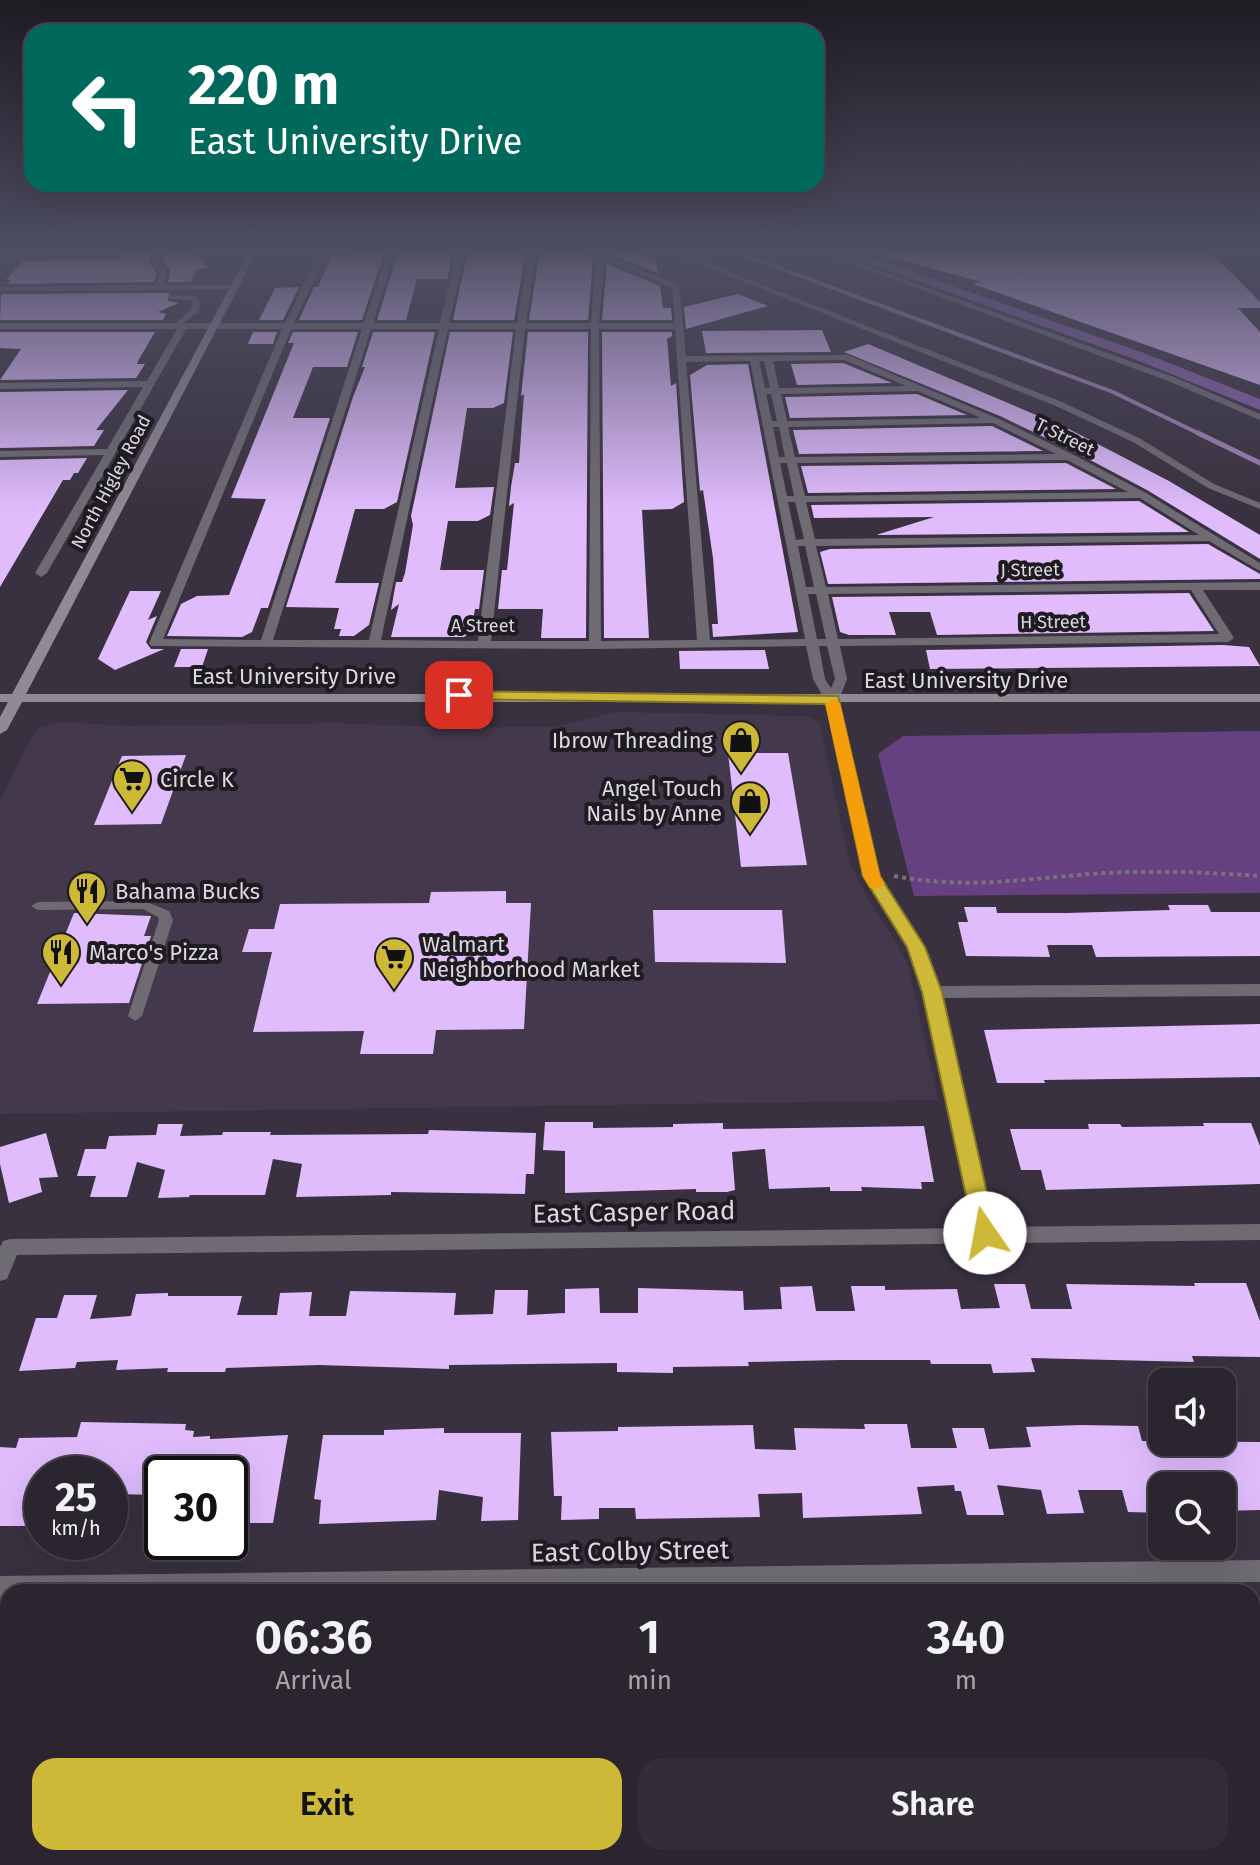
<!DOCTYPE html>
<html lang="en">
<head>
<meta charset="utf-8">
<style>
  body { margin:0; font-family:"Fira Sans",sans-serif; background:#332d37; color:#f1f3f6; height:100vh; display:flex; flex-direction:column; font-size:30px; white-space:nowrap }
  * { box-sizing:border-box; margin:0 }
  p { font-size:26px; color:#a6a5aa }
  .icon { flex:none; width:44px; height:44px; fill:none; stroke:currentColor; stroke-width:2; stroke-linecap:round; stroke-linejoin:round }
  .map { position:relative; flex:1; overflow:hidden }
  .side { position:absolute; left:0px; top:1584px; width:1260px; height:282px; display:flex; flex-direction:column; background:#2b252f; border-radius:24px 24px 0 0; box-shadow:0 8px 32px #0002,0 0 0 2px #47424b }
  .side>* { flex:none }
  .top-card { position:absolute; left:24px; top:24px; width:800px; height:168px; border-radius:24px; box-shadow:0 8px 32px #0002,0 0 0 2px #47424b; background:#00695c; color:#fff; overflow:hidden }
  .fabs { position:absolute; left:1148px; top:1368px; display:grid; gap:16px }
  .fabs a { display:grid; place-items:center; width:88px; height:88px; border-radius:16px; background:#2b252f; box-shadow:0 8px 32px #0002,0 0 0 2px #47424b; font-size:40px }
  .speed { position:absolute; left:24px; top:1456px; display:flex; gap:16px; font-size:40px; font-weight:700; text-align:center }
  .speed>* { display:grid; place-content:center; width:104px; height:104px; border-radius:50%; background:#2b252f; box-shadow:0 8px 32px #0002,0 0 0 2px #47424b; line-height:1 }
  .speed small { font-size:20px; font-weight:400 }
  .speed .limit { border:4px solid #111; border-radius:12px; background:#fff; color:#111 }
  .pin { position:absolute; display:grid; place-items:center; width:68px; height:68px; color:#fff; margin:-34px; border-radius:16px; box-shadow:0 4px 12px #0006 }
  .me { position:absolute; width:88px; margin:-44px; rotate:348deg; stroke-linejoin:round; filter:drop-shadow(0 0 6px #0008) }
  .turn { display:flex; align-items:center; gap:28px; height:168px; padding:0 32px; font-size:36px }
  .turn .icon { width:104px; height:104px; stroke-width:2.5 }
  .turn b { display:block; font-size:56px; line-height:68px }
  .eta { display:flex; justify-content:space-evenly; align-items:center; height:136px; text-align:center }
  .eta b { font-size:48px; font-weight:600; line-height:56px }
  .button { display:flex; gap:16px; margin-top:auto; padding:16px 32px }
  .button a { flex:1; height:92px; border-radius:24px; background:#ceb838; color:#111; font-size:32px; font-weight:600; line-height:92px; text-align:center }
  .button a+a { background:#332d37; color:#f1f3f6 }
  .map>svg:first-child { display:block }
  .built { fill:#44384c }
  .green { fill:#664181 }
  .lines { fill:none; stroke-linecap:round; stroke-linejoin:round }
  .stream-far1 { stroke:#a182b9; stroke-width:4 }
  .stream { stroke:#a182b9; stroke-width:5 }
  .canal { fill:#885ea8; fill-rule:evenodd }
  .building { fill:#e0bcfd }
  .path { stroke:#78727e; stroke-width:4; stroke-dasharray:4 4; stroke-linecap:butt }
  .lane { fill:#6f6b73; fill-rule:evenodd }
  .street { fill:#6f6b73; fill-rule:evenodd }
  .secondary { fill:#908a95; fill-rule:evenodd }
  .route { fill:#ceb838; stroke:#867824; stroke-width:2 }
  .slow { fill:#f59e0b }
  .labels { text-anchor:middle; stroke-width:8; stroke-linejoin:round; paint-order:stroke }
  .far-street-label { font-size:18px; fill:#dcd7e1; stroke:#1e1b21 }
  .street-label { font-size:22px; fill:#dcd7e1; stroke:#1e1b21 }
  .poi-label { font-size:22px; fill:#dcd7e1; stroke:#1e1b21; text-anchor:start }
  .near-street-label { font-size:26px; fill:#dcd7e1; stroke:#1e1b21 }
</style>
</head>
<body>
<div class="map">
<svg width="1260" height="1865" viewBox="0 0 1260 1865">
  <rect width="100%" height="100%" fill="#39313f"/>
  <path class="built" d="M616 712 806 716 819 722 850 863 868 899 894 939 908 965 938 1100 0 1114V801L29 741 41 727 64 722 125 726 337 723 460 728 558 726Z"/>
  <path class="green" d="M1260 731V893L914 896 878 754 903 736Z
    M646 1858H796L803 1865H639Z"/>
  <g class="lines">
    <path class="stream-far1" d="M731 250 1113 392 1202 435"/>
    <path class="stream" d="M1198 433 1260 463"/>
    <path class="canal" d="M832 250H850L1144 353 1260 399V410L1134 359Z"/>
  </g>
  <path class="building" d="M124 250H154L148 261 157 273 153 282 7 284 10 280H6L23 261 117 260Z
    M167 250H201L197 256 208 268 197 269 191 282H168L170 271 162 261Z
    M359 250H385L362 320H299L314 287H318L331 256 358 254Z
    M399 250H454L447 279H417L406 320H377Z
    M468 250H526L514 320H453Z
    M540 250H578L593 259 588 320H529Z
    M600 250H628L656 260 658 273Z
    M887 250H1150L1155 254 1212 253 1260 302V308H1238L1260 332V385L973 284 981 282 887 256Z
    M607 264 660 286 663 308H671L672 320H602Z
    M299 287 283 320H259L275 288Z
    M169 293 168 301 179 303 158 312 166 314 163 320H0L1 294Z
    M738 294 768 306 686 329 684 307Z
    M822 330 831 352 706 353 702 331Z
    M0 332H155L138 361 137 364H145L136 378 0 380 21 349 0 348Z
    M253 332H277L273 344H248Z
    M293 332H358L347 367H313L293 418H330L268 608H261L252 632 242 637 167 636 181 604 197 596 229 595 266 499 231 498 294 343H288Z
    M373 332H435L397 502 384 509H355L335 583H379L369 625 354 636H339L341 629H334L339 608 286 607 353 397 365 367H362Z
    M450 332H513L504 403 493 408H467L455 488 494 487 490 515 478 521H448L440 570H484L479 609H475L471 632 464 637H391L399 604 391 610 396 582H402L405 573 413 525 411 516Z
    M528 332H588L586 638H541L543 609H498L502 570H507L514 503 509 506 511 487 515 463H519L524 394 521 396Z
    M602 332H672V336L667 339 671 386 676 383 684 502 672 509 642 510 649 638H604Z
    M868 344 1067 428 1169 481 1260 535V559L1147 490 1075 452 1000 416 844 352Z
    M843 363 892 383 797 385 791 364Z
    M748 364 798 632 713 637 712 624H718L713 558 703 490 700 491 690 375 707 365Z
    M128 390 96 430H104L94 446 0 448V392Z
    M917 394 967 415 790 418 785 397Z
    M992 426 1043 451 799 454 793 430Z
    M87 458 78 473H74L70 480H63L0 587V460Z
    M1066 463 1116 489 808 493 801 466Z
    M1139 501 1189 532 876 535 934 517 814 518 811 505Z
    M1208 544 1260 574V579L828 584 820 552 830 549Z
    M130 591H161L148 620 157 616 146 642 151 649H164L115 670 98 659Z
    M1189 593 1214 631 937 635 930 612H889L896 635H849L840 632 832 597Z
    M1223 645 1249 647 1260 666 930 669 926 650Z
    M181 649H208L202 667H174Z
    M765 650 769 669H680L679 651Z
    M728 753H788L807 865 741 867Z
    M186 755 161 824 94 825 122 756Z
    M506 891V903H531L524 1029 436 1030 433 1054H360L364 1031 253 1032 272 952H242L249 929H274L280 904 429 903 431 892Z
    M1168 905H1208L1211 912H1260V956L1096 957 1092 945H1047L1050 957 966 956 958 922H968L964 907H996L997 913H1067L1170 910Z
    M653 910H782L786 963 655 962Z
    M74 913 151 916 144 936H151L129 1003 37 1004Z
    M1260 1024V1077L1044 1080 1045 1083H997L984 1030Z
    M545 1122H593V1128L673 1127V1124L723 1123V1129L924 1126 934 1182H921L922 1189 861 1187 862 1191H830V1187L769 1189 765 1149 732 1152 735 1190 727 1192H696V1189L565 1193V1151L543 1150Z
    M1203 1123H1251L1260 1146V1184L1046 1190 1041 1170H1021L1010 1129H1089L1088 1124H1120L1122 1127 1204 1126Z
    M158 1124H183L180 1136 222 1135 223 1132H271L270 1135 428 1134 429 1130 536 1133 534 1174H526L525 1194 391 1192V1195L296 1197 302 1164 273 1159 265 1195H190L189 1197 158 1198 165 1170 137 1162 127 1197H90L96 1176H77L85 1149H106L109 1136 156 1135Z
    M46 1133 58 1177 39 1178 42 1192 9 1203 0 1164V1147Z
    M1194 1283H1246L1260 1321V1357L1192 1356 1194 1362 1031 1358 1035 1372 993 1373 991 1364H931L930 1360H841L748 1362 749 1366 673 1367V1373L617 1372V1363L449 1365V1369L319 1365 226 1368 225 1372H167L168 1368 116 1370 118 1360 77 1362 75 1368 19 1371 36 1318H57L64 1295H97L90 1319 131 1316 136 1294 168 1293V1296H242L237 1315H277L280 1293 312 1292 309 1316H346L350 1291 456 1293 454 1315 493 1314 495 1290H528L527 1315 565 1313V1289L599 1288 600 1313H638V1288L743 1291 744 1310 782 1309 780 1287 812 1286 816 1311H855L851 1286H885V1290L957 1289 961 1309 1000 1308 994 1284H1025L1031 1309H1072L1066 1284 1195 1286Z
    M81 1422 186 1424 185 1430 194 1431 193 1437 210 1436V1439L288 1435 273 1523H236L240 1501 230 1499V1474H162V1495L110 1494V1474H42L29 1526H0V1447L16 1448 19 1438 77 1437Z
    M864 1424H907L911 1448H957L952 1428H984L989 1449 1031 1447 1026 1427 1081 1425 1138 1426 1142 1441 1260 1442V1510L1222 1511V1486H1162V1513L1128 1512 1122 1490H1078L1084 1513 1047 1514 1041 1490 997 1485 1004 1515H967L961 1491H955L954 1485 917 1487 922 1514 803 1518 802 1493 758 1494 760 1517 636 1519 635 1508H599V1519L561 1520 562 1496H554L551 1432 618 1431V1427L753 1425 755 1449 796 1450 794 1428 865 1429Z
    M444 1428V1433H521L518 1520 481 1521 483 1497 439 1490 436 1520 319 1524 321 1500 314 1499 323 1435H384V1430Z"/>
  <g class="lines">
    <path class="path" d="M894 876C966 889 1017 880 1089 874 1146 870 1203 872 1260 876"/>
    <path class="lane" d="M63 250H96L93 252 0 258V254Z
      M158 250H164L158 261 168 273 163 285H233L237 287 233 289 0 291V287L155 285 160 273 151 261Z
      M664 250H673L1062 402 1139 438 1214 484 1260 503V509L1208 488 1133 442 1056 406Z
      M814 250H823L1174 377 1260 414V420L1168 381Z
      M170 295 196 296 201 301 198 312 177 328 173 326 191 309 193 301 173 299H170Z
      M145 901 169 911 173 920 142 1016 135 1021 128 1016 159 920 158 917 143 909 38 910 31 906 38 902Z"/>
    <path class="street" d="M320 250H328L294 323H364L388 250H396L373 323H440L457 250H465L449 323H517L529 250H537L526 323H591L596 257 581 250H592L679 285 686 356 848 355 999 419 1074 455 1146 493 1260 563V571L1209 541 816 546 826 587 1260 582V590H1203L1234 638 1228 642 840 646 847 679 839 700 880 876 924 947 938 986 1260 984V996L942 998 994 1227 1260 1224V1240L17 1255 7 1279 0 1281V1247L3 1241 10 1239 974 1228 924 992 908 947 864 876 825 700 813 679 806 646 595 649 151 646 149 643 282 329H186L47 573 41 577 35 573 104 455 0 457V451L107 449 143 387 0 389V383L147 381 177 329H0V323H285ZM604 260 672 288 675 323H599ZM291 329H362L261 640 163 639ZM371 329H439L369 640H273ZM448 329H516L478 641 381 640ZM525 329H591L589 641H491ZM599 329H675L697 640 601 641ZM844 360 906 386 779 388 773 361ZM750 361 805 639 710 640 686 362ZM759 361H764L770 388H765ZM918 391 981 418 787 421 781 394ZM766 394H771L777 421H772ZM993 423 1056 454 795 457 788 427ZM773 427H779L785 457H779ZM1067 460 1128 492 805 496 797 463ZM780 463H787L794 496H787ZM1140 498 1199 535 815 539 806 502ZM788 502H795L804 539 796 540ZM798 546H805L814 587H806ZM1191 590 1219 634 838 639 828 594ZM808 594H816L826 639H817ZM819 646H827L835 679 831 688 825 679Z
      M1260 1560V1582L501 1592H8V1598H0V1576Z"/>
    <path class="secondary" d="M250 250H258L26 694H1260V702H22L7 730 0 734V717L8 702H0V694H12Z"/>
  </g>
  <linearGradient id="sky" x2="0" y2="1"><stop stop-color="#1f1b23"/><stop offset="0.49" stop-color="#4e4e63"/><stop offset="1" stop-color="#4e4e63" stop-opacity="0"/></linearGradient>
  <rect width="1260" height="511" fill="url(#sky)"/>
  <path class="route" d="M459 691 838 696 880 876 925 947 942 992 996 1233 993 1239 985 1242 977 1239 974 1233 922 992 907 947 863 876 826 704 453 699V692Z"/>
  <path class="slow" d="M833 699 840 703 880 876 885 884 876 889 870 888 863 876 825 703Z"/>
  <defs>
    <symbol id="shop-pin" viewBox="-11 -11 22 30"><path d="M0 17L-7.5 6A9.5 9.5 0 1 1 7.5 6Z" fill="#ceb838" stroke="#1e1b21"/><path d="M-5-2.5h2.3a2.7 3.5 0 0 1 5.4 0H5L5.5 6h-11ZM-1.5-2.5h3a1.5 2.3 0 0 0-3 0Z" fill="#111"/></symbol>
    <symbol id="supermarket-pin" viewBox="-11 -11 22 30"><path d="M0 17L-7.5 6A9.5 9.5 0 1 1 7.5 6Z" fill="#ceb838" stroke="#1e1b21"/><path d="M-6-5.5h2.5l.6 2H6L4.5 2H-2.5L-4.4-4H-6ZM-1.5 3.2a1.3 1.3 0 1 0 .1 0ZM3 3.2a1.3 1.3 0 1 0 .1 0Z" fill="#111"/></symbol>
    <symbol id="restaurant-pin" viewBox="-11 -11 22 30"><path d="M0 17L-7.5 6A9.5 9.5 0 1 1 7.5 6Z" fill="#ceb838" stroke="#1e1b21"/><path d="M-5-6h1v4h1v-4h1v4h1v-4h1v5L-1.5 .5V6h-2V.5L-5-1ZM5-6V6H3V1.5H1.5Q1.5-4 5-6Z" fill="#111"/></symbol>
  </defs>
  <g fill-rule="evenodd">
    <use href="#shop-pin" x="719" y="718" width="44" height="60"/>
    <use href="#supermarket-pin" x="110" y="757" width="44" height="60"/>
    <use href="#shop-pin" x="728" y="779" width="44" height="60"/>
    <use href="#restaurant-pin" x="65" y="869" width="44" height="60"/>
    <use href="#restaurant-pin" x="39" y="930" width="44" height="60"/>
    <use href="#supermarket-pin" x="372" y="935" width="44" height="60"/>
  </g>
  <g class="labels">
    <g class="far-street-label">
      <text transform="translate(1065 437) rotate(26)" y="6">T Street</text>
      <text transform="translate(111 482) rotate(-62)" y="6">North Higley Road</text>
      <text transform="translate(1030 570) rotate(-1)" y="6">J Street</text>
      <text transform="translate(1053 622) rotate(-1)" y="6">H Street</text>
      <text x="483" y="632">A Street</text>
    </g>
    <g class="street-label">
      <text x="294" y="684">East University Drive</text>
      <text x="966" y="688">East University Drive</text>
    </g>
    <g class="poi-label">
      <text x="713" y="748" text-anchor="end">Ibrow Threading</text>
      <text x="160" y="787">Circle K</text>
      <text x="722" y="796" text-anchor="end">Angel Touch<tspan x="722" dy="25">Nails by Anne</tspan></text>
      <text x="115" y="899">Bahama Bucks</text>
      <text x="422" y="952">Walmart<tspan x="422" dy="25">Neighborhood Market</tspan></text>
      <text x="89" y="960">Marco's Pizza</text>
    </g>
    <g class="near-street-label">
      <text transform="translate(634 1212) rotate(-1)" y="9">East Casper Road</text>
      <text transform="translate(630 1551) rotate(-1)" y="9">East Colby Street</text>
    </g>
  </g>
</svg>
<div class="fabs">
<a><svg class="icon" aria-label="sound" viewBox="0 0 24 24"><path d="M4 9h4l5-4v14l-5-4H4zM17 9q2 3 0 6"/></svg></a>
<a><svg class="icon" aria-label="search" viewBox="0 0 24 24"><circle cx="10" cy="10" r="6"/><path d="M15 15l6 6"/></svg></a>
</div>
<div class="speed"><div>25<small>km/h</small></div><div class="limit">30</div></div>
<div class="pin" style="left:459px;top:695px;background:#d93025"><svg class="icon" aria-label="arrive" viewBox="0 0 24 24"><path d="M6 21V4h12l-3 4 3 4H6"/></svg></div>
<svg class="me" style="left:985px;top:1233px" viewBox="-20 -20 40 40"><circle r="19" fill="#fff"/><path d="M0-13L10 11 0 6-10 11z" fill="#ceb838"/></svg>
<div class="top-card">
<div class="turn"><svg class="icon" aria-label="left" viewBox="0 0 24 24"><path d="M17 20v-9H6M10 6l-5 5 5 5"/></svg><div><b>220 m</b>East University Drive</div></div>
</div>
<section class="side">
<div class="eta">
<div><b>06:36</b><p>Arrival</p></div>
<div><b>1</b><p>min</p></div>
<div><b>340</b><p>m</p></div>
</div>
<div class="button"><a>Exit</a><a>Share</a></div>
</section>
</div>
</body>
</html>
